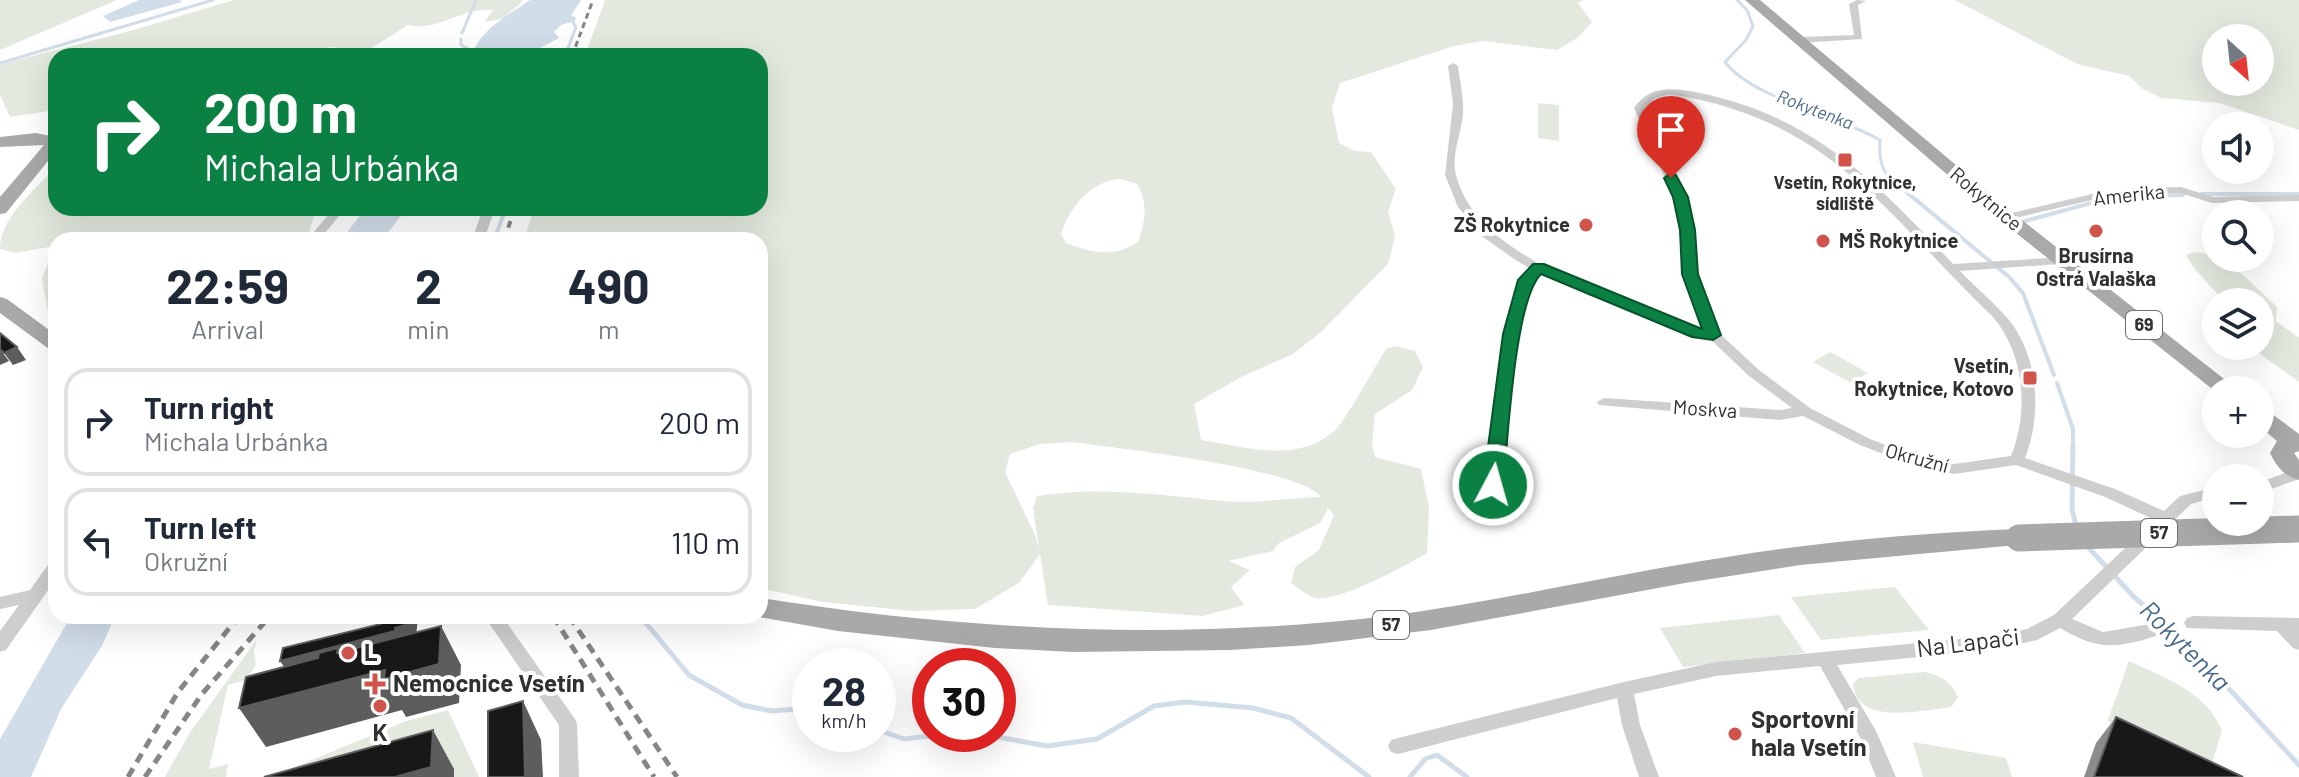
<!DOCTYPE html>
<html lang="en">
<head>
<meta charset="utf-8">
<style>
  body { margin:0; font-family:Barlow,sans-serif; background:#f2f2f3; color:#1f2937; height:100vh; display:flex; flex-direction:column; font-size:30px; white-space:nowrap }
  * { box-sizing:border-box; margin:0 }
  p { font-size:26px; color:#747a83 }
  .icon { flex:none; width:44px; height:44px; fill:none; stroke:currentColor; stroke-width:2; stroke-linecap:round; stroke-linejoin:round }
  .map { position:relative; flex:1; overflow:hidden }
  .sheet { position:absolute; left:48px; top:232px; width:720px; height:392px; display:flex; flex-direction:column; background:#fff; border-radius:24px; box-shadow:0 8px 32px #0002 }
  .sheet>* { flex:none }
  .banner { position:absolute; left:48px; top:48px; width:720px; height:168px; border-radius:24px; box-shadow:0 8px 32px #0002; background:#0b8043; color:#fff; overflow:hidden }
  .needle { width:52px; rotate:153deg }
  .buttons { position:absolute; left:2202px; top:24px; display:grid; gap:16px }
  .buttons a { display:grid; place-items:center; width:72px; height:72px; border-radius:50%; background:#fff; box-shadow:0 8px 32px #0002; font-size:40px }
  .speed { position:absolute; left:792px; top:648px; display:flex; gap:16px; font-size:40px; font-weight:700; text-align:center }
  .speed>* { display:grid; place-content:center; width:104px; height:104px; border-radius:50%; background:#fff; box-shadow:0 8px 32px #0002; line-height:1 }
  .speed small { font-size:20px; font-weight:400 }
  .speed .limit { border:12px solid #d22; background:#fff; color:#111 }
  .pin { position:absolute; display:grid; place-items:center; width:68px; height:68px; color:#fff; margin:-82px -34px; border-radius:50% 50% 50% 0; rotate:-45deg; box-shadow:0 0 8px #0007 }
  .pin .icon { rotate:45deg }
  .me { position:absolute; width:88px; margin:-44px; rotate:6deg; stroke-linejoin:round; filter:drop-shadow(0 0 6px #0008) }
  .turn { display:flex; align-items:center; gap:28px; height:168px; padding:0 24px; font-size:36px }
  .turn .icon { width:104px; height:104px; stroke-width:2.5 }
  .turn b { display:block; font-size:56px; line-height:68px }
  .eta { display:flex; justify-content:space-evenly; align-items:center; height:136px; text-align:center }
  .eta b { font-size:48px; font-weight:700; line-height:56px }
  ul { padding:0; list-style:none }
  li { display:flex; align-items:center; gap:24px; height:108px; margin:0 16px 12px; padding:0 8px; border:4px solid #e0e1e3; border-radius:24px }
  li div { flex:1 }
  li b { display:block; font-size:30px }
  li em { font-style:normal }
  .map>svg:first-child { display:block }
  .green { fill:#e3e9df; fill-rule:evenodd }
  .water { fill:#d1dde9 }
  .lines { fill:none; stroke-linecap:round; stroke-linejoin:round }
  .stream-far2 { stroke:#d1dde9; stroke-width:3 }
  .stream-far1 { stroke:#d1dde9; stroke-width:4 }
  .stream { stroke:#d1dde9; stroke-width:5 }
  .minor { fill:#cecece; fill-rule:evenodd }
  .primary { fill:#a9a9a9; fill-rule:evenodd }
  .rail-far2 { stroke:#868686; stroke-width:3; stroke-dasharray:6 4; stroke-linecap:butt }
  .rail-far1 { stroke:#868686; stroke-width:4; stroke-dasharray:7 6; stroke-linecap:butt }
  .rail { stroke:#868686; stroke-width:5; stroke-dasharray:10 7; stroke-linecap:butt }
  .primary-bridge { stroke:#a9a9a9; stroke-width:27 }
  .wall { fill:#8c8c8c }
  .shaded-wall { fill:#5d5d5d }
  .building { fill:#181818; stroke:#5d5d5d; stroke-width:2 }
  .route { fill:#0b8043; stroke:#07532c; stroke-width:2 }
  .poi-dot { fill:#d0534c; stroke:#fff; stroke-width:3 }
  .labels { text-anchor:middle; stroke-width:8; stroke-linejoin:round; paint-order:stroke }
  .far-water-label { font-size:18px; font-style:italic; fill:#49698a; stroke:#fff }
  .far-poi-label { font-size:18px; font-weight:bold; fill:#313131; stroke:#fff }
  .shield { fill:#fff; stroke:#6f6f6f; stroke-width:2 }
  .shield-label { font-size:18px; font-weight:bold; fill:#313131 }
  .street-label { font-size:20px; fill:#313131; stroke:#fff }
  .poi-label { font-size:20px; font-weight:bold; fill:#313131; stroke:#fff; text-anchor:end }
  .near-street-label { font-size:24px; fill:#313131; stroke:#fff }
  .near-poi-label { font-size:24px; font-weight:bold; fill:#313131; stroke:#fff; text-anchor:start }
  .near-water-label { font-size:26px; font-style:italic; fill:#49698a; stroke:#fff }
</style>
</head>
<body>
<div class="map">
<svg width="2299" height="777" viewBox="0 0 2299 777">
  <rect width="100%" height="100%" fill="#fff"/>
  <path class="green" d="M0 0H117L0 50Z
    M234 0H522V2L502 19 484 22 493 10C463 7 437 32 408 25 383 40 366 56 336 56L339 49C329 44 319 50 310 56H56V110L10 117 0 95V64L123 33Z
    M605 0H1584L1578 3 1592 22 1577 38 1557 50 1484 41 1454 46 1340 83 1332 108 1339 143 1355 151 1371 152 1396 189 1388 211 1395 237 1388 264 1322 331 1293 354 1239 378 1194 404 1201 440C1244 447 1295 463 1332 433 1345 423 1375 366 1386 349L1395 346 1415 351 1423 367 1412 390 1375 414 1372 444 1375 457 1421 469 1429 508 1427 553C1407 565 1333 606 1312 597 1305 594 1297 587 1291 583L1295 567 1319 550 1334 515 1328 508 1320 523 1279 543 1273 551 1228 561 1250 570 1231 587 1244 605 1203 616 1048 605 1040 554 1019 583 975 609 913 611 822 602 760 588V240H524L534 208H760V56H585ZM1120 179 1137 184C1149 204 1145 221 1138 242 1114 258 1092 253 1066 243L1061 234C1070 207 1090 181 1120 179ZM1072 442C1115 448 1299 468 1321 497 1289 498 1253 504 1222 501 1161 495 1099 486 1037 496L1033 507 1039 549 1035 535 1005 472 1010 454 1040 444Z
    M1955 0H2299V130L2220 103 2161 98 2143 89 2129 76 2077 64ZM2216 38H2260V82H2216Z
    M1538 103 1559 105V141L1538 138Z
    M56 167V208H316L309 233 303 240H56V318H49L42 278 55 246 15 253 0 249C0 217 36 189 56 167Z
    M2194 252C2226 253 2254 286 2277 307L2276 321 2299 338V382L2249 346H2260V302H2220V297L2193 267 2186 255Z
    M1830 352 1868 373 1851 383 1813 362Z
    M1895 587 1929 630 1821 640 1791 597Z
    M1779 615 1805 653 1683 667 1660 628Z
    M257 639 254 651 256 665 246 680 228 685 209 769 228 764 226 777H165L189 734Z
    M2129 661C2165 678 2205 691 2222 730L2208 777 2122 736 2108 720Z
    M1924 672C1940 675 1951 681 1958 697L1951 707C1923 710 1855 727 1853 683L1859 678Z
    M448 710 479 777H454V769L426 777H271L406 721Z
    M1913 742 2006 758 2012 777H1923Z"/>
  <path class="water" d="M139 0H179L182 2 110 22 103 16Z
    M530 0H581L571 16 576 17 575 21 561 25 554 32 559 38 525 56H471C481 29 507 16 530 0Z
    M366 208H407L382 240H341Z
    M71 616H115L103 644 61 709 31 777H0V739Z"/>
  <g class="lines">
    <path class="stream-far2" d="M1737 0 1747 10 1753 26 1746 40 1725 62C1753 99 1837 115 1880 140 1878 169 1885 175 1906 192
      M462 33 476 0
      M461 39V45L482 56
      M565 56 576 27 571 19
      M0 63 213 0"/>
    <path class="stream-far1" d="M1904 190 2009 277 2023 293 2054 375
      M2201 194H2299
      M2025 221 2113 197 2183 195
      M494 240 506 208
      M2057 383 2073 429V445"/>
    <path class="stream" d="M2073 443 2072 509 2076 526
      M2088 547 2134 597 2186 642 2299 765
      M640 616 689 675 742 705 772 711 810 708
      M878 730 904 739 946 734
      M981 734 1047 746 1097 739 1154 706 1185 702 1253 708 1291 718 1369 777
      M1410 777 1425 759 1437 755 1467 777"/>
    <path class="minor" d="M1857 0 1866 1 1858 5 1862 39 1801 43 1796 40 1801 37 1854 35 1849 4Z
      M1453 63 1458 66C1460 82 1464 98 1463 115 1461 133 1451 156 1456 175 1478 263 1627 299 1701 329L1704 330 1684 274 1682 230 1674 197 1634 108C1650 84 1675 88 1700 93 1815 117 1876 182 1953 264L2065 257 2067 260 2065 263 2061 264 1960 271C1976 288 1994 302 2009 320 2039 358 2042 414 2025 458L2115 489 2164 511 2180 496 2216 487V497L2191 504 2072 619 2103 632 2150 624 2156 626 2159 631 2156 636C2115 649 2097 650 2060 628L2037 640 1992 650 1837 665 1876 731 1896 777H1876L1861 739 1820 666 1716 676 1634 694 1640 725 1659 777H1639L1622 725 1617 698 1398 754 1391 752 1388 746 1391 740 1398 738 1624 682 1716 662 1992 636 2027 629 2054 615 2155 520 2105 497 2016 465 1954 474 1917 467 1860 445 1803 416 1780 420 1599 405 1597 402 1604 398 1780 410 1792 408 1749 376 1709 338 1693 336 1588 295 1540 273 1532 281 1518 334 1501 485 1498 489H1488L1485 485 1504 334 1520 280 1531 269 1514 259 1483 237 1458 207 1445 175 1453 104 1448 66ZM1669 94C1829 118 1885 213 1992 316 2025 353 2029 412 2011 456L1954 464 1920 458 1870 439 1810 408 1759 370 1719 333 1696 274 1694 230 1686 197 1644 108 1655 98Z
      M2181 187 2213 197 2299 195V201L2212 203 2180 193 2127 195 2096 199 2007 220 2001 217 2003 215 2096 193 2127 189Z
      M334 208H346L319 240H307Z
      M483 208H495L484 240H472Z
      M2299 468V479L2260 493V482Z
      M56 560V579L6 650 0 652V631L19 605 0 609V597L30 590 50 562Z
      M484 616H502L575 719 577 724 579 777H559V725Z
      M2193 616 2299 618V650L2293 648 2277 631 2187 628 2184 623 2187 618Z"/>
    <path class="primary" d="M1745 0H1760L2013 213 2238 390 2216 392 2001 221Z
      M36 133 55 137 56 151 6 213 0 214V197L44 145 0 147V137Z
      M0 297 7 299 56 335V351L49 349 0 313Z
      M2260 409 2268 411 2299 434V451L2294 453 2299 460V480C2284 476 2277 467 2270 453L2277 441 2260 427Z
      M2019 529 2028 532 2032 538 2028 544 1800 565 1685 583 1431 630 1309 645 1231 650 1073 652 995 648 838 631 753 616H760V598C969 631 1178 641 1388 616 1502 601 1614 574 1727 557 1824 541 1921 533 2019 529Z"/>
    <path class="rail-far2" d="M572 56 593 0"/>
    <path class="rail-far1" d="M504 240 515 208"/>
    <path class="rail" d="M553 616 654 777
      M569 616 677 777
      M128 777 178 692 239 616
      M145 777 202 694 270 616"/>
    <path class="primary-bridge" d="M2019 538 2299 529"/>
  </g>
  <path class="wall" d="M2116 717 2243 777H2084L2096 743Z"/>
  <path class="shaded-wall" d="M17 347 26 360 13 365 4 353Z
    M0 349 9 361 0 365Z
    M410 616H417L418 617 416 637 441 626 461 665 459 703 406 717 402 710 266 747 239 708 289 674 280 661 395 628Z
    M523 701 541 740 543 777H525Z
    M433 730 454 769V777H395Z"/>
  <path class="building" d="M0 333 17 347 4 353 0 349Z
    M383 616H410L409 624 395 628V631L280 661 283 648 381 624Z
    M441 626 439 664 384 679 385 670 239 708 246 677 318 658 319 653 338 648 337 653Z
    M523 701 525 777H488V711Z
    M2116 717 2243 777H2094Z
    M433 730 431 767 395 777H264Z"/>
  <path class="route" d="M1671 173 1676 175 1688 197 1695 230 1698 274 1721 335 1713 340 1692 337 1541 274C1514 301 1508 443 1503 485L1500 490H1486L1483 485 1503 334 1518 280 1533 264H1544L1702 329 1682 274 1680 230 1673 197 1664 178Z"/>
  <g class="poi-dot">
    <rect x="1837" y="152" width="16" height="16" rx="4"/>
    <circle cx="1586" cy="225" r="8"/>
    <circle cx="2096" cy="231" r="8"/>
    <circle cx="1823" cy="241" r="8"/>
    <rect x="2022" y="370" width="16" height="16" rx="4"/>
    <circle cx="348" cy="653" r="8"/>
    <path d="M371 672h8v8h8v8h-8v8h-8v-8h-8v-8h8z"/>
    <circle cx="380" cy="706" r="8"/>
    <circle cx="1735" cy="734" r="8"/>
  </g>
  <g class="labels">
    <g class="far-water-label">
      <text transform="translate(1815 110) rotate(21)" y="6">Rokytenka</text>
    </g>
    <g class="far-poi-label">
      <text x="1845" y="189">Vsetín, Rokytnice,<tspan x="1845" dy="21">sídliště</tspan></text>
    </g>
    <g class="shield">
      <rect x="2126" y="311" width="36" height="28" rx="6"/>
      <rect x="2141" y="519" width="36" height="28" rx="6"/>
      <rect x="1373" y="611" width="36" height="28" rx="6"/>
    </g>
    <g class="shield-label">
      <text x="2144" y="331">69</text>
      <text x="2159" y="539">57</text>
      <text x="1391" y="631">57</text>
    </g>
    <g class="street-label">
      <text transform="translate(2129 195) rotate(-6)" y="7">Amerika</text>
      <text transform="translate(1986 199) rotate(40)" y="7">Rokytnice</text>
      <text transform="translate(1705 409) rotate(4)" y="7">Moskva</text>
      <text transform="translate(1917 458) rotate(15)" y="7">Okružní</text>
    </g>
    <g class="poi-label">
      <text x="1570" y="232">ZŠ Rokytnice</text>
      <text x="1839" y="248" text-anchor="start">MŠ Rokytnice</text>
      <text x="2096" y="263" text-anchor="middle">Brusírna<tspan x="2096" dy="23">Ostrá Valaška</tspan></text>
      <text x="2014" y="373">Vsetín,<tspan x="2014" dy="23">Rokytnice, Kotovo</tspan></text>
    </g>
    <g class="near-street-label">
      <text transform="translate(1968 643) rotate(-7)" y="8">Na Lapači</text>
    </g>
    <g class="near-poi-label">
      <text x="364" y="661">L</text>
      <text x="393" y="692">Nemocnice Vsetín</text>
      <text x="1751" y="728">Sportovní<tspan x="1751" dy="28">hala Vsetín</tspan></text>
      <text x="380" y="741" text-anchor="middle">K</text>
    </g>
    <g class="near-water-label">
      <text transform="translate(2185 646) rotate(45)" y="9">Rokytenka</text>
    </g>
  </g>
</svg>
<div class="buttons">
<a><svg class="needle" viewBox="-14 -14 28 28"><path d="M0-13l5 13h-10z" fill="#e53935"/><path d="M0 13l5-13h-10z" fill="#747a83"/></svg></a>
<a><svg class="icon" aria-label="sound" viewBox="0 0 24 24"><path d="M4 9h4l5-4v14l-5-4H4zM17 9q2 3 0 6"/></svg></a>
<a><svg class="icon" aria-label="search" viewBox="0 0 24 24"><circle cx="10" cy="10" r="6"/><path d="M15 15l6 6"/></svg></a>
<a><svg class="icon" aria-label="layers" viewBox="0 0 24 24"><path d="M12 4l9 5-9 5-9-5zM3 14l9 5 9-5"/></svg></a>
<a>+</a>
<a>−</a>
</div>
<div class="speed"><div>28<small>km/h</small></div><div class="limit">30</div></div>
<div class="pin" style="left:1671px;top:178px;background:#d93025"><svg class="icon" aria-label="arrive" viewBox="0 0 24 24"><path d="M6 21V4h12l-3 4 3 4H6"/></svg></div>
<svg class="me" style="left:1493px;top:485px" viewBox="-20 -20 40 40"><circle r="17" fill="#0b8043" stroke="#fff" stroke-width="3"/><path d="M0-11L8 9 0 5-8 9z" fill="#fff"/></svg>
<div class="banner">
<div class="turn"><svg class="icon" aria-label="right" viewBox="0 0 24 24"><path d="M7 20v-9h11M14 6l5 5-5 5"/></svg><div><b>200 m</b>Michala Urbánka</div></div>
</div>
<section class="sheet">
<div class="eta">
<div><b>22:59</b><p>Arrival</p></div>
<div><b>2</b><p>min</p></div>
<div><b>490</b><p>m</p></div>
</div>
<ul>
<li><svg class="icon" aria-label="right" viewBox="0 0 24 24"><path d="M7 20v-9h11M14 6l5 5-5 5"/></svg><div><b>Turn right</b><p>Michala Urbánka</p></div><em>200 m</em></li>
<li><svg class="icon" aria-label="left" viewBox="0 0 24 24"><path d="M17 20v-9H6M10 6l-5 5 5 5"/></svg><div><b>Turn left</b><p>Okružní</p></div><em>110 m</em></li>
</ul>
</section>
</div>
</body>
</html>
